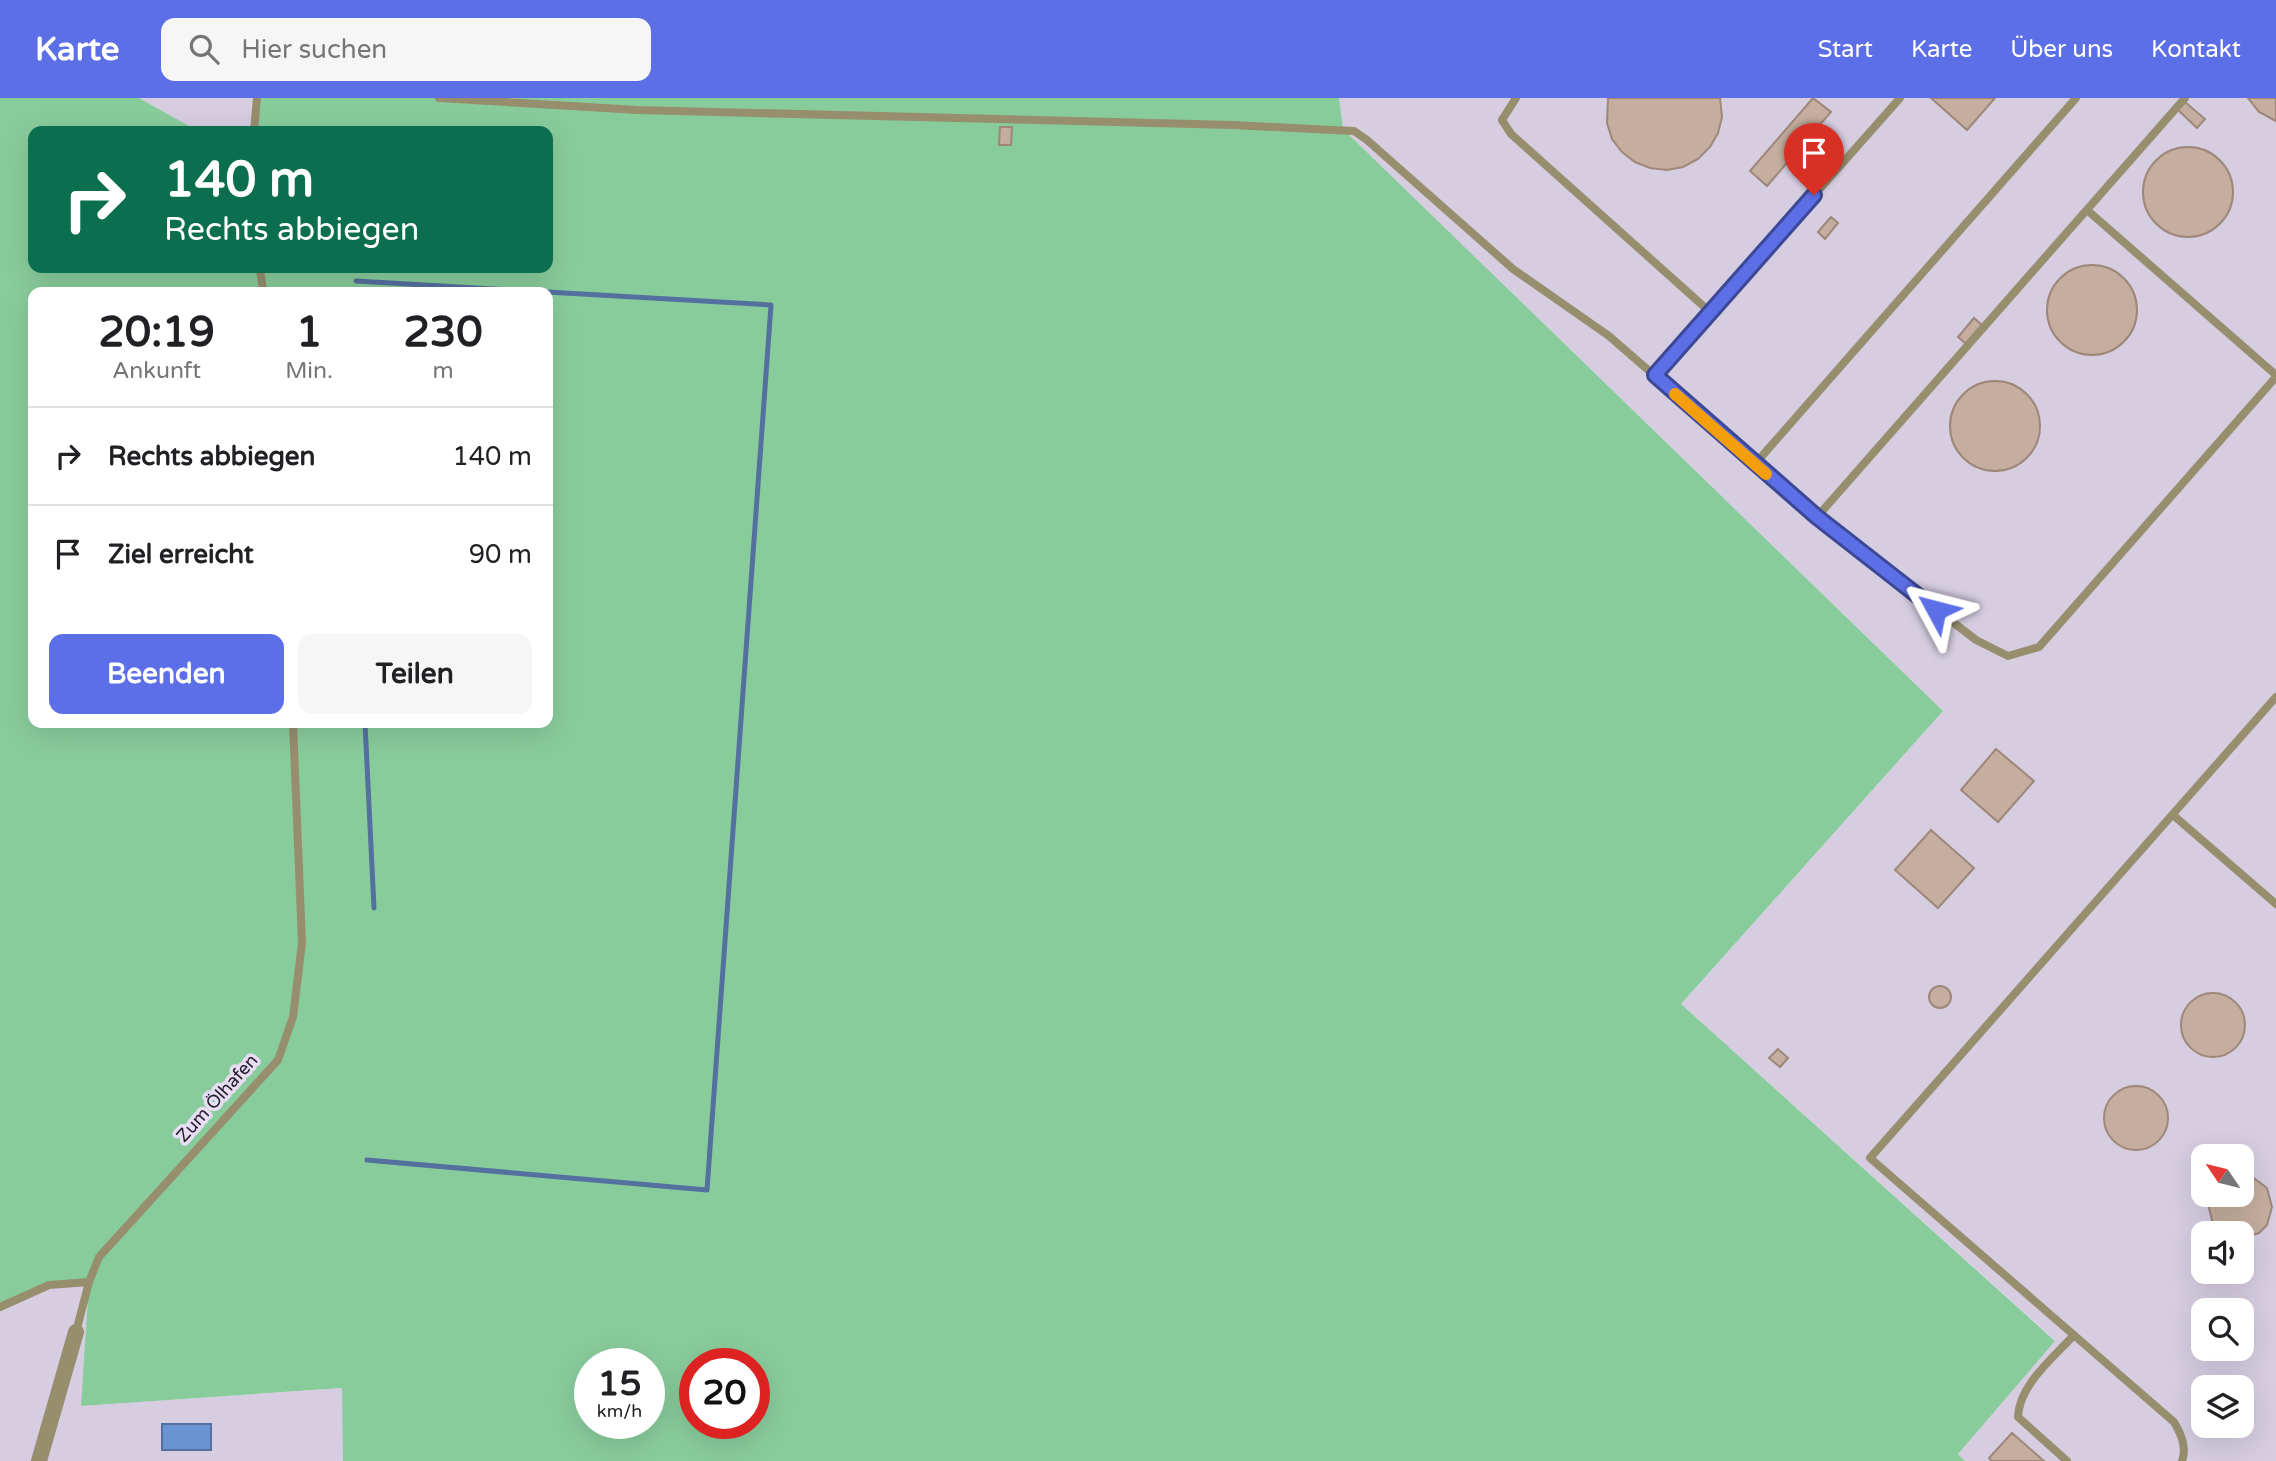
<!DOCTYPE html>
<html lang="de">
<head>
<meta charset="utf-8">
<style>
  body { margin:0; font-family:"Varela Round",sans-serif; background:#f6f6f6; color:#202124; height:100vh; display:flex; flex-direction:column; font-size:26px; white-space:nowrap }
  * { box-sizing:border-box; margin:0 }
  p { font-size:23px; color:#757577 }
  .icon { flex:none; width:38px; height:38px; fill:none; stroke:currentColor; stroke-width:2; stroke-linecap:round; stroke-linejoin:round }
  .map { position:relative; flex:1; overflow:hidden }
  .drawer { position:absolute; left:28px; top:189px; width:525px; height:441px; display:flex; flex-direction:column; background:#fff; border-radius:14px; box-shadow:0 7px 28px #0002 }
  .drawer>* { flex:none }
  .banner { position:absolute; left:28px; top:28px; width:525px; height:147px; border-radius:14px; box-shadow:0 7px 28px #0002; background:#0b6e4f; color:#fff; overflow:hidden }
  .needle { width:46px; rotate:305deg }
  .buttons { position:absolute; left:2191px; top:1046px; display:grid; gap:14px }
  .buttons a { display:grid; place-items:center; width:63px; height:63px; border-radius:14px; background:#fff; box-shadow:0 7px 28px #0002; font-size:35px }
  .speed { position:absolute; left:574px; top:1250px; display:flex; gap:14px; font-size:35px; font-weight:700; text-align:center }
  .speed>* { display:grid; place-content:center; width:91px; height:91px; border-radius:50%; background:#fff; box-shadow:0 7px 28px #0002; line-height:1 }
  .speed small { font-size:18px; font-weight:400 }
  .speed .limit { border:10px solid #d22; background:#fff; color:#111 }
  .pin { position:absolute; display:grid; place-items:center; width:60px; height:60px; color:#fff; margin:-72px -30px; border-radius:50% 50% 50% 0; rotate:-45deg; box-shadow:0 0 7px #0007 }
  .pin .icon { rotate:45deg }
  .me { position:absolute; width:77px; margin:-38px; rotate:308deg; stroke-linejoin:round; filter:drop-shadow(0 0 5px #0008) }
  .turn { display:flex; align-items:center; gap:24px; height:147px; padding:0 21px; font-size:32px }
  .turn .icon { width:91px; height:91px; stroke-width:2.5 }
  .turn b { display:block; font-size:49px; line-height:60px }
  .eta { display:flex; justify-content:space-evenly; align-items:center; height:119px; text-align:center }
  .eta b { font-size:42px; font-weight:700; line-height:49px }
  .action { display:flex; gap:14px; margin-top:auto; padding:14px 21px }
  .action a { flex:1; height:80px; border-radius:14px; background:#5d6fe6; color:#fff; font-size:28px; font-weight:700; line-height:80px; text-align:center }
  .action a+a { background:#f6f6f6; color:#202124 }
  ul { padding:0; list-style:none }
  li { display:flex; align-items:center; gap:21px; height:98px; padding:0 21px; border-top:2px solid #e0e0e0 }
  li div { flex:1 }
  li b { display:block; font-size:26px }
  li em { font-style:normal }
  header { display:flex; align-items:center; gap:42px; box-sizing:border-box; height:98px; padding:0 35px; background:#5d6fe6; color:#fff }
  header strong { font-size:33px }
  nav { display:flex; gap:38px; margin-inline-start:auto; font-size:24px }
  .search { width:490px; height:63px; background:#f6f6f6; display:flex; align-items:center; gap:18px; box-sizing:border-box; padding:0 24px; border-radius:14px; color:#757577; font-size:26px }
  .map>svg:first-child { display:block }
  .industrial { fill:#d6cde1; fill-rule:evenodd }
  .green { fill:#89cc9c; fill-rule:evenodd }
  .water { fill:#6993d1; stroke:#54709e; stroke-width:2 }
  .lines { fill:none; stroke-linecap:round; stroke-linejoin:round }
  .stream { stroke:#54709e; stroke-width:5 }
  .building { fill:#c5ae9f; stroke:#9d8779; stroke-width:2 }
  .lane { stroke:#978e6e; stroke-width:8 }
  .street { stroke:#978e6e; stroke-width:16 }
  .route-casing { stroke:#3c4896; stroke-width:18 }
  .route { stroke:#5d6fe6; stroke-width:12 }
  .slow { stroke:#f59e0b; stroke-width:12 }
  .labels { text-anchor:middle; stroke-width:7; stroke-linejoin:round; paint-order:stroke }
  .street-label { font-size:18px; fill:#221e26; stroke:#e8ddf4 }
</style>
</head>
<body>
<header>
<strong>Karte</strong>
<div class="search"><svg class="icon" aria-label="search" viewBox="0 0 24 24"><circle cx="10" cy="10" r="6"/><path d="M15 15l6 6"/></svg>Hier suchen</div>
<nav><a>Start</a><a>Karte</a><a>Über uns</a><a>Kontakt</a></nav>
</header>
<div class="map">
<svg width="2276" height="1363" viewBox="0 0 2276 1363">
  <rect width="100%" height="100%" fill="#e8ddf4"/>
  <path class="industrial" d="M139 0H257L254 33H198Z
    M1339 0H2276V1363H1965L1958 1356 2055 1242 1681 906 1943 613 1343 31ZM2203 1059H2242V1097H2203ZM2203 1136H2242V1174H2203ZM2203 1213H2242V1251H2203ZM2203 1290H2242V1328H2203Z
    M89 1184 82 1308 343 1290V1363H0V1209L49 1187Z"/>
  <path class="green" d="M0 0H139L198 33H33V170H548V33H254L257 0H1339L1343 31 1943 613 1681 906 2055 1243 1958 1356 1965 1363H343L342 1290 81 1308 89 1184 49 1187 0 1209ZM33 194H548V625H33ZM590 1265H649V1325H590ZM695 1265H754V1325H695Z"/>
  <path class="water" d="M162 1326H211V1352H162Z"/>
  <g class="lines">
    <path class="stream" d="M356 183 771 207 707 1092 367 1062
      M365 625 374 810"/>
  </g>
  <path class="building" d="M1608 0H1720L1722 19 1718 35 1710 49 1698 61 1683 69 1667 72 1650 70 1635 64 1622 54 1612 41 1607 25Z
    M1813 0 1831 14 1767 88 1750 73Z
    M1931 0H1995L1967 32Z
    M2248 0H2276V23L2259 14Z
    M2185 4 2205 21 2197 30 2178 12Z
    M1000 29H1012L1011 47H999Z
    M2143 94a45 45 0 1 1 90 0a45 45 0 1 1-90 0Z
    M1831 119 1838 125 1825 141 1818 134Z
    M2047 212a45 45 0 1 1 90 0a45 45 0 1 1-90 0Z
    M1974 220 1982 227 1966 246 1958 239Z
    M1950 328a45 45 0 1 1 90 0a45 45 0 1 1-90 0Z
    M1996 651 2034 683 1998 724 1961 692Z
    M1931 732 1974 770 1938 810 1895 772Z
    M1929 899a11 11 0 1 1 22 0a11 11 0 1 1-22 0Z
    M2181 927a32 32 0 1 1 64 0a32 32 0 1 1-64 0Z
    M1778 951 1788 960 1780 969 1769 960Z
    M2104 1020a32 32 0 1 1 64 0a32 32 0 1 1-64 0Z
    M2242 1076 2251 1078 2267 1090 2272 1109 2267 1127 2259 1135 2242 1140V1136H2224L2220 1133 2213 1126 2208 1106 2210 1097H2242Z
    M2012 1335 2044 1363H1992L1989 1360Z"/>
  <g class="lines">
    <path class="lane" d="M439 0 638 12 1233 27 1354 33 1367 42 1513 171 1609 238 1817 419 1976 542 2008 558 2039 549 2276 279
      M1516 0 1502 22 1511 36 1710 214
      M254 33 257 0
      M2087 112 2276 277
      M260 170 263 194
      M1655 277 1900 0
      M1755 366 2076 0
      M1817 419 2185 0
      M2173 717 2276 806
      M0 1209 49 1187 89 1184
      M76 1234 89 1184 99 1159 278 962 293 919 302 845 293 625
      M2067 1363 2018 1319C2019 1287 2053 1260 2074 1237
      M2182 1363C2187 1349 2181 1336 2174 1324L1870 1060 2276 599"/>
    <path class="street" d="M39 1363 76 1234"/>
  </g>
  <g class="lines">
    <defs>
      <path id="route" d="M1814 97 1655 277 1817 419 1936 512"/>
    </defs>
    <use href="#route" class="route-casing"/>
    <use href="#route" class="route"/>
    <path class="slow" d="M1675 296 1766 376"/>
  </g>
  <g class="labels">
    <g class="street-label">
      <text transform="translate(217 1000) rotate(-48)" y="6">Zum Ölhafen</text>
    </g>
  </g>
</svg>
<div class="buttons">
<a><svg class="needle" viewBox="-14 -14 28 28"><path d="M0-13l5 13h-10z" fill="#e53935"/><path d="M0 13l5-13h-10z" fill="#757577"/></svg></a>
<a><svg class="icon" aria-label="sound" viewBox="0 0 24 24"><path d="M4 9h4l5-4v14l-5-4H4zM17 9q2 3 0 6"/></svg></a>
<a><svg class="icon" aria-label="search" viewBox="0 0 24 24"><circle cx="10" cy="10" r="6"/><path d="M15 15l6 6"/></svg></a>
<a><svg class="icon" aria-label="layers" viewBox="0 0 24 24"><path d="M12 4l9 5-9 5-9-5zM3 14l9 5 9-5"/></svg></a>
</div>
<div class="speed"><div>15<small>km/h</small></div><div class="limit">20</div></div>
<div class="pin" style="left:1814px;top:97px;background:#d93025"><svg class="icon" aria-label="arrive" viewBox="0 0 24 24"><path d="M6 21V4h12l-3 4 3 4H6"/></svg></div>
<svg class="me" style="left:1936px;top:512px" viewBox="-20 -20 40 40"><path d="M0-17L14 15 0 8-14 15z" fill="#5d6fe6" stroke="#fff" stroke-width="4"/></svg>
<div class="banner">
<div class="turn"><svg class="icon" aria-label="right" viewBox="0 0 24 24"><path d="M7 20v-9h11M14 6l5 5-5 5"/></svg><div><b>140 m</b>Rechts abbiegen</div></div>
</div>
<section class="drawer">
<div class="eta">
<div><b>20:19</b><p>Ankunft</p></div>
<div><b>1</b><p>Min.</p></div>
<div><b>230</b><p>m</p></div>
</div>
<ul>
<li><svg class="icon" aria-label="right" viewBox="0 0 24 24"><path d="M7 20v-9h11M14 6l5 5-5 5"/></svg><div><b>Rechts abbiegen</b></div><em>140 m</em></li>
<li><svg class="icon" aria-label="arrive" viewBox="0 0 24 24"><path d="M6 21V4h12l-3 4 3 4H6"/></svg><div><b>Ziel erreicht</b></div><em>90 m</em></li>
</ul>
<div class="action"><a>Beenden</a><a>Teilen</a></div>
</section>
</div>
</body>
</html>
